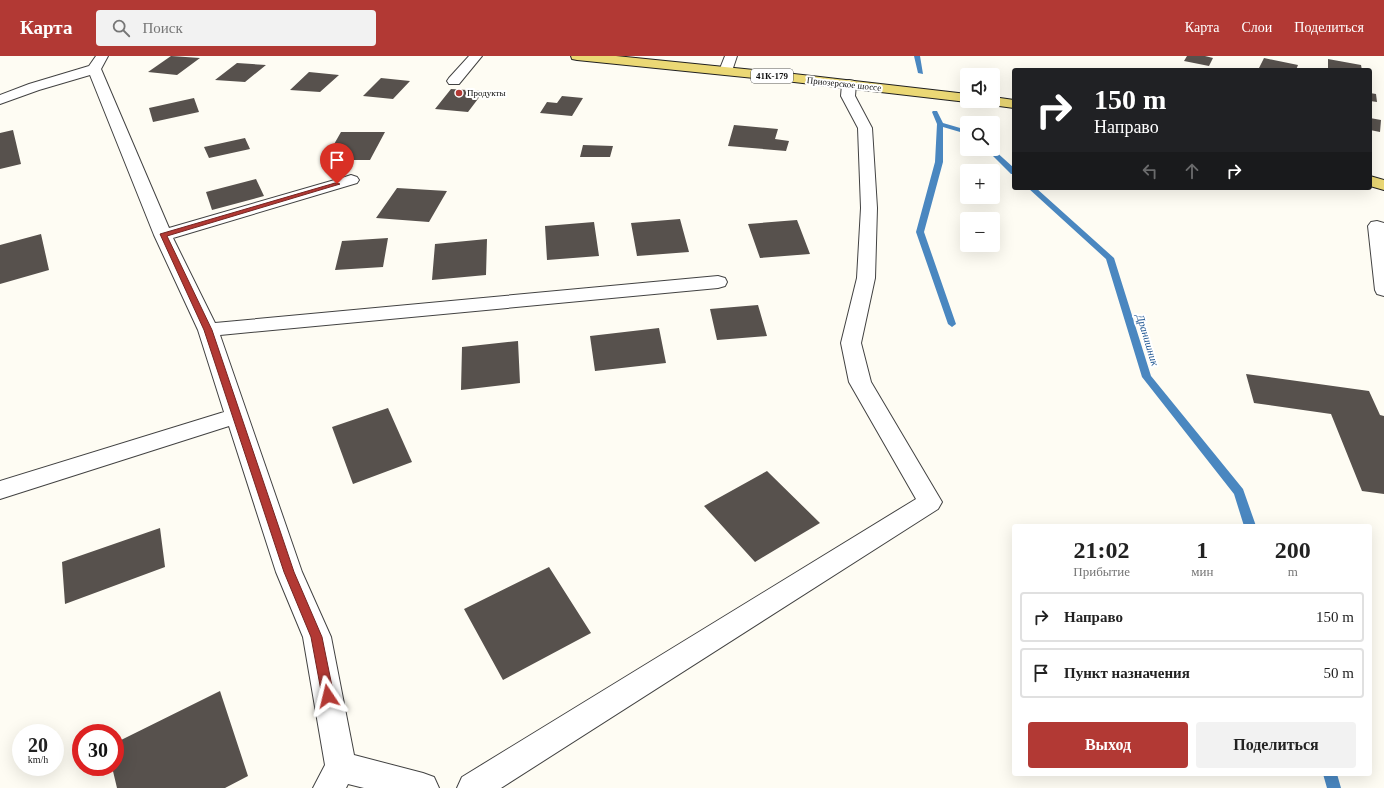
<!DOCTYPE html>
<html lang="ru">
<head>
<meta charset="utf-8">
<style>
  body { margin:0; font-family:"Times New Roman",serif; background:#f2f2f2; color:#222; height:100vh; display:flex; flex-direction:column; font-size:15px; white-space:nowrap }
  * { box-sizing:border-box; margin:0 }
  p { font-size:13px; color:#767676 }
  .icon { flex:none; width:22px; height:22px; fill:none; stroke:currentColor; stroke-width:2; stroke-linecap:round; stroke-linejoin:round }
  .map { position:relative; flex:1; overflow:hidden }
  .details { position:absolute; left:1012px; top:468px; width:360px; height:252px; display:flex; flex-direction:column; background:#fff; border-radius:4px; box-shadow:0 4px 16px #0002 }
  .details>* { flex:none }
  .top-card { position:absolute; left:1012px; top:12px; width:360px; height:122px; border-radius:4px; box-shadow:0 4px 16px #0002; background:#202124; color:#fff; overflow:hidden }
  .tools { position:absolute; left:960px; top:12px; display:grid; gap:8px }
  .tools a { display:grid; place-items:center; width:40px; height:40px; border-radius:4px; background:#fff; box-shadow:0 4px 16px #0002; font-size:20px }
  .speed { position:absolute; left:12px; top:668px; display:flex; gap:8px; font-size:20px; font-weight:700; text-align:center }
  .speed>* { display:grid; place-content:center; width:52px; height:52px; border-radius:50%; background:#fff; box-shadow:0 4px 16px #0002; line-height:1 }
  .speed small { font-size:10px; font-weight:400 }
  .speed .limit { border:6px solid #d22; background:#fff; color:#111 }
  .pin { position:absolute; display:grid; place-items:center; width:34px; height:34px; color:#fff; margin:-41px -17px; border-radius:50% 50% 50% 0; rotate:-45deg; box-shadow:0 0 4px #0007 }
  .pin .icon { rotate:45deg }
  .me { position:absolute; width:44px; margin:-22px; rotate:350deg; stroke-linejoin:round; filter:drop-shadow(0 0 3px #0008) }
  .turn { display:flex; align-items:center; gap:14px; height:84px; padding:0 16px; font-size:18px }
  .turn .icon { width:52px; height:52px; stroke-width:2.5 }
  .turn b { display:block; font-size:28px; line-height:34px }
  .lanes { display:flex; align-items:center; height:38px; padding:0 16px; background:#0003; justify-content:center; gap:20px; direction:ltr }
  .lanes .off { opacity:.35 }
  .eta { display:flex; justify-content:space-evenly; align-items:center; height:68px; text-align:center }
  .eta b { font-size:24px; font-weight:700; line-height:28px }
  .primary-button { display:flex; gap:8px; margin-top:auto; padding:8px 16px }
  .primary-button a { flex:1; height:46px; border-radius:4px; background:#b23934; color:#fff; font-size:16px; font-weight:700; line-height:46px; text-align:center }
  .primary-button a+a { background:#f2f2f2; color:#222 }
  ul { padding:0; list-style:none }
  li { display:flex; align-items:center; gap:12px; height:50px; margin:0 8px 6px; padding:0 8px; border:2px solid #e0e0e0; border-radius:4px }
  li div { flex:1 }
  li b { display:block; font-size:15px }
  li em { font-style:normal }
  header { display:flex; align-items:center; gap:24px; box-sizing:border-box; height:56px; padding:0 20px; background:#b23934; color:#fff }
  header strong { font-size:19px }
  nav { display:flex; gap:22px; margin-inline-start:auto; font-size:14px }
  .search { width:280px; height:36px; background:#f2f2f2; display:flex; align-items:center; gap:10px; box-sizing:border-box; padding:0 14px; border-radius:4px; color:#767676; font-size:15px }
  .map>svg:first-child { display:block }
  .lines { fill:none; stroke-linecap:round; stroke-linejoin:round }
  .stream { fill:#4a87c0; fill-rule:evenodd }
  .building { fill:#57514d }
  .minor-casing { stroke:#424242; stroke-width:2 }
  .major-casing { stroke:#202020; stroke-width:2 }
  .minor { fill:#fff; fill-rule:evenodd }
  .major { fill:#ebd875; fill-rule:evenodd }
  .route { fill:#b23934; stroke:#742522 }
  .poi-dot { fill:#b23934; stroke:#fff; stroke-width:1.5 }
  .labels { text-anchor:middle; stroke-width:4; stroke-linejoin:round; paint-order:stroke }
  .shield { fill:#fff; stroke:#575757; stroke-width:1 }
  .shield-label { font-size:9px; font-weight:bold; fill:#0f0f0f }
  .far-street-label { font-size:9px; fill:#0f0f0f; stroke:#fff }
  .far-poi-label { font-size:9px; fill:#0f0f0f; stroke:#fff; text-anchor:start }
  .water-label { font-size:11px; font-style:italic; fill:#245a95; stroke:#fff }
</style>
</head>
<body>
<header>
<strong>Карта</strong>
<div class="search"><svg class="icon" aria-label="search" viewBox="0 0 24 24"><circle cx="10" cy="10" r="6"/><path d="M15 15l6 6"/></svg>Поиск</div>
<nav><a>Карта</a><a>Слои</a><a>Поделиться</a></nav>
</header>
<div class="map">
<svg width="1384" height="732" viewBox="0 0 1384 732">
  <rect width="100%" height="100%" fill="#fefcf3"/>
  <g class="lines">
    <path class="stream" d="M914 0H920L923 18 918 17Z
      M933 55H937L943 67 967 74V78L943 71V106L924 176 956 268 952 271 948 268 916 176 935 106 937 68 932 56Z
      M986 93H993L1014 112V118H1011Z
      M1028 132H1036L1114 202 1151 320 1243 433 1256 470H1244L1234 438 1142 321 1106 203Z
      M1323 718H1337L1341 732H1327Z"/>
  </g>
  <path class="building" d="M171 0 200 2 177 19 148 16Z
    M1187 0H1205L1213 2 1209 10 1184 5Z
    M1264 2 1298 9 1296 14H1258Z
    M1328 3 1361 9 1362 14H1328Z
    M237 7 266 9 245 26 215 24Z
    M309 16 339 19 320 36 290 34Z
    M381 22 410 25 393 43 363 40Z
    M451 33 484 35 468 56 435 53Z
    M1370 37 1376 38 1377 46 1370 45Z
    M562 40 583 42 572 60 540 57 547 46 557 47Z
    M194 42 199 56 153 66 149 52Z
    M1370 62 1381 64 1380 76 1370 74Z
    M734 69 778 73 775 83 789 85 786 95 728 90Z
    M13 74 21 108 0 113V77Z
    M341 76H385L370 104H325Z
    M245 82 250 93 209 102 204 91Z
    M583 89 613 90 610 101H580Z
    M256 123 264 140 212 154 206 136Z
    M397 132 447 135 429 166 376 162Z
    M680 163 689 196 637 200 631 167Z
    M797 164 810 198 760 202 748 168Z
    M594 166 599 200 547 204 545 170Z
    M41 178 49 214 0 228V189Z
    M388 182 383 211 335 214 342 185Z
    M487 183 486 219 432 224 435 188Z
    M758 249 767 280 717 284 710 253Z
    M659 272 666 307 595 315 590 280Z
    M518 285 520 327 461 334 462 291Z
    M1246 318 1369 335 1380 359 1384 360V438L1362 435 1331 358 1254 347Z
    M388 352 412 406 353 428 332 371Z
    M767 415 820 467 755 506 704 450Z
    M160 472 165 511 65 548 62 506Z
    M549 511 591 577 503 624 464 553Z
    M220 635 248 720 225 732H117L112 711H115V687Z"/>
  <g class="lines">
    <defs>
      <path id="minor" d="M96 0H108L101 13 169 172 345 121 351 119 357 121 359 124 357 127 173 182 215 267 718 220 725 222 727 226 725 230 718 232 220 279 302 516 331 581 354 699 423 717 434 721 439 732H364L348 728 346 732H313L325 709 303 581 276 516 229 370 0 443V425L224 356 198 274 154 179 90 19 39 34 0 48V39L29 28 89 10Z
        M469 0H482L459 28H449L447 25 449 22Z
        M725 0H737L731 18H721L719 15Z
        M849 24 854 25 856 28 855 40 872 72 877 152 875 222 861 287 871 326 942 446 938 453 501 732H457L462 721 916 443 849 326 841 287 857 222 861 152 858 72 841 40 842 28 844 25Z
        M1377 165 1384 167V240L1377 238 1375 234 1368 170 1371 166Z"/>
      <path id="major" d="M571 0H616L794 18 967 38V45H972L967 46 794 26 577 4 572 3Z
        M993 41 1014 44V52L984 48 982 45H993Z
        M1370 120 1384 124V134L1370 130Z"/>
    </defs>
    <use href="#minor" class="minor-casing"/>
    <use href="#major" class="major-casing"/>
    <use href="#minor" class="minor"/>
    <use href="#major" class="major"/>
  </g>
  <path class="route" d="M335 127 340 128 167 180 212 274 294 516 322 581 334 640 332 644 328 645 323 644 322 640 311 581 284 516 204 274 160 178Z"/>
  <circle class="poi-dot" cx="459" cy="37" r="4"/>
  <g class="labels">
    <rect class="shield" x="751" y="13" width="42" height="14" rx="3"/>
    <g class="shield-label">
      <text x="772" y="23">41К-179</text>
    </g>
    <g class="far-street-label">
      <text transform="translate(844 28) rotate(6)" y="3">Приозерское шоссе</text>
    </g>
    <g class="far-poi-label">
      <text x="467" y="40">Продукты</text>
    </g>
    <g class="water-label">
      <text transform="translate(1148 284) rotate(73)" y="4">Дранишник</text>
    </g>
  </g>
</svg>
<div class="tools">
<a><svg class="icon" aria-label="sound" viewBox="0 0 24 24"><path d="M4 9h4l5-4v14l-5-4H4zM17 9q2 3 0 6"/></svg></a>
<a><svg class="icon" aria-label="search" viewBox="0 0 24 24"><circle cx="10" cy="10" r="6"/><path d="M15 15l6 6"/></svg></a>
<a>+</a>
<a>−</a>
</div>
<div class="speed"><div>20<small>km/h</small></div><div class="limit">30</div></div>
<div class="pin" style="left:337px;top:128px;background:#d93025"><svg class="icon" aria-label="arrive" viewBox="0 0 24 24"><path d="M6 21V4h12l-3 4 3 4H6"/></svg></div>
<svg class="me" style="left:328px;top:640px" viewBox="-20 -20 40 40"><path d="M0-17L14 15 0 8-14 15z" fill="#b23934" stroke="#fff" stroke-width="4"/></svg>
<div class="top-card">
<div class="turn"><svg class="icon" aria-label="right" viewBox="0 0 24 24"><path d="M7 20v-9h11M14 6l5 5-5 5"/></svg><div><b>150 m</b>Направо</div></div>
<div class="lanes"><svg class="icon off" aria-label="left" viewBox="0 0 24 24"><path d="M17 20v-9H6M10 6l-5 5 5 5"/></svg><svg class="icon off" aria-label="ahead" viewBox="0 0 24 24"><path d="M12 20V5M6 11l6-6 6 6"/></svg><svg class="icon" aria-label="right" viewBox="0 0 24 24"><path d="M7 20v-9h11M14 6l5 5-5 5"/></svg></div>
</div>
<section class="details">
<div class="eta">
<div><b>21:02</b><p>Прибытие</p></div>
<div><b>1</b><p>мин</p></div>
<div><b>200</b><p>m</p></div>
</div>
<ul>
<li><svg class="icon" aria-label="right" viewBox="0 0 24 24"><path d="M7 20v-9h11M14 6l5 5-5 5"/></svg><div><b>Направо</b></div><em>150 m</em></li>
<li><svg class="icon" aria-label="arrive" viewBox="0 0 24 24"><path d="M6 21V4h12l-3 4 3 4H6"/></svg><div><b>Пункт назначения</b></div><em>50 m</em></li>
</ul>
<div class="primary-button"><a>Выход</a><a>Поделиться</a></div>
</section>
</div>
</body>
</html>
